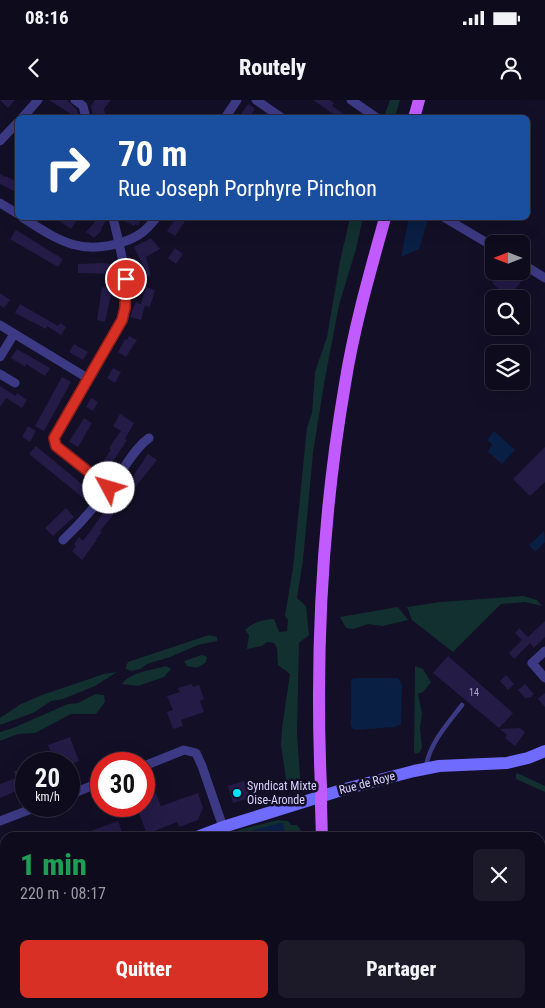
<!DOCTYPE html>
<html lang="fr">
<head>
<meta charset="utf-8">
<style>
  body { margin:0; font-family:"Roboto Condensed",sans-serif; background:#1c1929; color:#f1f3f6; height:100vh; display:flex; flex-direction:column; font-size:19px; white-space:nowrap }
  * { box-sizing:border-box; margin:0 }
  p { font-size:16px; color:#9b9ba3 }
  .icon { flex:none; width:28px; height:28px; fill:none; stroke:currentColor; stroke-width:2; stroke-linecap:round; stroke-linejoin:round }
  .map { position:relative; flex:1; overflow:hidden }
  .side { position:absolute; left:0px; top:732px; width:545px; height:176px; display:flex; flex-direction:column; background:#0e0b1c; border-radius:15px 15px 0 0; box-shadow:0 5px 20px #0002,0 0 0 1px #2e2b3b }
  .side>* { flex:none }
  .guide { position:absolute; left:15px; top:15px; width:515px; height:105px; border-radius:8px; box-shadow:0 5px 20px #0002,0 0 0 1px #2e2b3b; background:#1a4fa0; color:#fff; overflow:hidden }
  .needle { width:32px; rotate:270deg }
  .controls { position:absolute; left:485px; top:135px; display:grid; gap:10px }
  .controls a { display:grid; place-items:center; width:45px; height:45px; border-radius:8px; background:#0e0b1c; box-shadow:0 5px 20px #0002,0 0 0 1px #2e2b3b; font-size:25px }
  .speed { position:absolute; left:15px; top:652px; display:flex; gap:10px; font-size:25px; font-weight:700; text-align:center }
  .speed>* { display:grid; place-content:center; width:65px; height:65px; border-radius:50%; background:#0e0b1c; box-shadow:0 5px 20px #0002,0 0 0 1px #2e2b3b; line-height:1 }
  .speed small { font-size:12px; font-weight:400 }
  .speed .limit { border:8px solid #d22; background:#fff; color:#111 }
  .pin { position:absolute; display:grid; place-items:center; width:42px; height:42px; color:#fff; margin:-21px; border:2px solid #fff; border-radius:50%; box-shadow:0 1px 5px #0007 }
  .me { position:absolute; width:55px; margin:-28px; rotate:309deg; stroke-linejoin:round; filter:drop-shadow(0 0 4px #0008) }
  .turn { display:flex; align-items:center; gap:18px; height:105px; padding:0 20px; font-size:22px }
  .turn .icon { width:65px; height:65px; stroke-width:2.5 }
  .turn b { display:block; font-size:35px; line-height:42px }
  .round { display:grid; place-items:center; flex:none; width:52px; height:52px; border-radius:8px; background:#1c1929 }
  .summary { display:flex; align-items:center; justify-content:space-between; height:85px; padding:0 20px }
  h1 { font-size:30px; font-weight:800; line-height:38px; color:#1e9e55 }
  .action { display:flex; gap:10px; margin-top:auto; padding:10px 20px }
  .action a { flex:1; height:58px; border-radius:8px; background:#d93025; color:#fff; font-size:20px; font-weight:800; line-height:58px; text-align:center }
  .action a+a { background:#1c1929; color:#f1f3f6 }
  .status { display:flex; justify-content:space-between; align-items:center; height:35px; padding:0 25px; background:#0e0b1c; direction:ltr }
  .status svg { height:14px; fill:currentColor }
  header { display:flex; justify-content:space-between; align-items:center; height:65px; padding:0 20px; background:#0e0b1c; font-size:22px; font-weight:800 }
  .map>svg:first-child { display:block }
  .green { fill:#12302f }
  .water { fill:#0a1f44 }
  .building { fill:#241b47 }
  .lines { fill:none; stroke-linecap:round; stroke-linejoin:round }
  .service { stroke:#3d3a85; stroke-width:4.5 }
  .minor { stroke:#3d3a85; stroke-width:9 }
  .secondary { stroke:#6f6bff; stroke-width:12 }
  .primary { stroke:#c25bff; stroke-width:12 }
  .primary-bridge { stroke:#c25bff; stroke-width:12 }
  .route-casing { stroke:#8d1f18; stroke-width:12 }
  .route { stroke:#d93025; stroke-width:9 }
  .poi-dot { fill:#00e5ff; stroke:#130f26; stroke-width:2 }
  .labels { text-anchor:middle; stroke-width:5; stroke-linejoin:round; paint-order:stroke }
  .number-label { font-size:10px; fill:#aca6d1 }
  .street-label { font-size:12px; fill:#d9d4ff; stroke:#130f26 }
  .poi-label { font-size:12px; fill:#d9d4ff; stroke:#130f26; text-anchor:start }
</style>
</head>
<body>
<div class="status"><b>08:16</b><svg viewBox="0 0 49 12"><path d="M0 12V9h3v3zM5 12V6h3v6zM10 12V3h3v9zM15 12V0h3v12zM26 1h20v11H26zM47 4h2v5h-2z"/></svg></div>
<header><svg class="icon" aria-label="back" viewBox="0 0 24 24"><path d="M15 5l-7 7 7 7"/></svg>Routely<svg class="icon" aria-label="person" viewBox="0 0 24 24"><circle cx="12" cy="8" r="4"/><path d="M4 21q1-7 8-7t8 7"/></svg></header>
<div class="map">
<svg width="545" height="908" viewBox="0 0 545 908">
  <rect width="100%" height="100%" fill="#130f26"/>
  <path class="green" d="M390 0H400L395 17H384Z
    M350 118H363L356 149 339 205 324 284 313 353 303 460 297 498 306 506 309 535 299 543 297 634 301 691 287 686 281 645 282 628 290 574 278 565 277 548 274 543 267 542 262 546 247 549 249 535 245 530C251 523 264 519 274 519L279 532 287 531 288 520 285 516 293 468 307 327 312 313 315 272 327 237 340 161Z
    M523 496 537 500 542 506 525 502 501 504 453 552 412 520 407 507 440 502Z
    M398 507 408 520 383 526 368 524 353 529 346 528 340 517Z
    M209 535 217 537V541L198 545 170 557 147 564 140 569 132 571 125 569 128 562Z
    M202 555 207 557 206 562C197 569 197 568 187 566L184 561Z
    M166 566 171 569 164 577 138 586 122 584C130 572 153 570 166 566Z
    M415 566 423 569 431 582 423 592 418 594 422 614 420 628 422 647 420 652 416 654 414 652Z
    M117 572 95 586 63 599 51 601 33 613 0 625V618L21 604 42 595 104 574Z
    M95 594 104 595 105 602 96 614H71L35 633 18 634 0 641V632L13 628 68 604 78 603Z
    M517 673 545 686V692L516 679V674Z
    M278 720 288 721 291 725H297L306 737H239L238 730Z"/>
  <path class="water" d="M409 118H424L428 120 419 149 401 157Z
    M494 331 515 350 502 364 488 352 492 344 487 340Z
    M544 431 545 442 535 452 529 445Z
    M356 578H398L402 585 401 624 395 627 357 630 353 629 351 626V582L352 579Z
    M279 723H283L286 737H242L243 733Z"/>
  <path class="building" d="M0 0H15L8 8Z
    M49 0H67L77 10 79 18H71V14Z
    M95 0H111L104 9 106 18H94L91 6Z
    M313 0H330L334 3 332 6 350 18H330L333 14Z
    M248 4 255 9 249 18H246L241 14Z
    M0 74 5 77 6 76 18 83V93L0 84Z
    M55 118H72L77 120 71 129Z
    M90 118H101L106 121 102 127 101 131 94 138 86 132 95 122Z
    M119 118H141L138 126 135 124 134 126 120 119Z
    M176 118H187L175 136 167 131Z
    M16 130 63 159 58 167 10 139Z
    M151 138 160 149 146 157 151 176 142 178 139 166 143 165 134 147Z
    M175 148 183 154 176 164 168 158Z
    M102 163 113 164V174L78 173V164Z
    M500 173 510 181 515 175 522 181 508 197 492 183Z
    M102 187 112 190 105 222 97 220Z
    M146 187 155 190 150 207 143 205H145L141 220 130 217 136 202 141 204Z
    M0 193 10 200 4 208 0 205Z
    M20 204 58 226 60 223 66 227 61 235 47 226 46 229 15 213Z
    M129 236 137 240 126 257 118 252 125 239 127 240Z
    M74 244 88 252 83 260 69 252Z
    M17 249 50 268 45 276 26 264 25 267 11 258Z
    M113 268 121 272 115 283 107 278Z
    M62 277 71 282 44 331 35 326Z
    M0 286 16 296 17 293 27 300 22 308 6 298 0 307Z
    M91 298 98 302 93 311 86 307Z
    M120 314 134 323 125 339 127 340 106 372 99 367 111 350 109 348 121 331 113 326Z
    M84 318 92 323 78 347 69 342Z
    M28 326 36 331 30 342 22 337Z
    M36 346 94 394 88 402 29 354Z
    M545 347V382L530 396 513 379Z
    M148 354 157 360 125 400 117 394 123 387 127 385Z
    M66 408 74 417 53 436 45 428Z
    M107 408 114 414 100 431 102 432 96 439 97 440 82 460 72 451 76 446 74 444 79 437 83 441Z
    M545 521V537L534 548 530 543 514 559 509 553 522 540 515 533 519 528 528 537Z
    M448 556 513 613 499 628 433 573Z
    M506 575 514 584 508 590 500 581Z
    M192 584 193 587 199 585 204 599 200 601 204 612 181 620 183 626 173 629 167 612 173 610 167 596 180 592 178 588Z
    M525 584 534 594 530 598 528 597 526 599 518 590Z
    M545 593V607L538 599Z
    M520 628 525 632 515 646 505 638 507 635 500 629Z
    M70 637 79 661 72 664H55L48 645Z
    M26 667V687L0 698V684L16 678 14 671Z
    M244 681 250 698 233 703 228 686Z
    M156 693 161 706 198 693 203 708 198 720 179 727 177 722 147 734 136 706H144V698Z
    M118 721 124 738H87L85 733Z"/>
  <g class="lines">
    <path class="service" d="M426 666C430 643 448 623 462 605"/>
    <path class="minor" d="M75 0 83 6 86 18
      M256 0 282 18
      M351 0 377 18
      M22 18 38 0
      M225 18 237 0
      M0 41 18 22
      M0 103 18 114
      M23 118C58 140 80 156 123 142 138 137 146 131 156 118
      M445 118 494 147
      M521 163 545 178
      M0 225 89 279
      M0 257 14 234
      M0 274 15 283
      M109 388 56 346 54 338 122 220C131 186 121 151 113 118
      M63 440C83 421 101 400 117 377 128 363 135 348 149 338
      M545 551 532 563 545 578
      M144 666 184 650 196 653 202 666 223 727
      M69 695 101 682
      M0 721 39 706"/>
    <path class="secondary" d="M194 738 223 727 345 689 414 671 439 666 507 663 528 658 545 651
      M0 813 5 811"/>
    <path class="primary" d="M414 18 419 0
      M321 688C315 552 322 418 345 284 354 227 370 172 385 118
      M321 705 322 738
      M326 904V908"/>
    <path class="primary-bridge" d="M321 688V705"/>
  </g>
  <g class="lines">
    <defs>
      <path id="route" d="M109 388 56 346 54 338 122 220 125 208 126 179"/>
    </defs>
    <use href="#route" class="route-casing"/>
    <use href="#route" class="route"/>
  </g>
  <circle class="poi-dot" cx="237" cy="693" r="5"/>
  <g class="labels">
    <g class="number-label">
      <text x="474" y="596">14</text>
    </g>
    <g class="street-label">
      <text transform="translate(367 683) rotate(-15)" y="4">Rue de Roye</text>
    </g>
    <g class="poi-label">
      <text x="247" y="690">Syndicat Mixte<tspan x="247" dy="14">Oise-Aronde</tspan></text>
    </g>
  </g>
</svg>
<div class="controls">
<a><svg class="needle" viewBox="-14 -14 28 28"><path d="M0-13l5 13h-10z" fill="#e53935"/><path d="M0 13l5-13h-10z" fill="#9b9ba3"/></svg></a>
<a><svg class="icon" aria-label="search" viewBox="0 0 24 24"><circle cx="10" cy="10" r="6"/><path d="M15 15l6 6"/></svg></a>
<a><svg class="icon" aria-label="layers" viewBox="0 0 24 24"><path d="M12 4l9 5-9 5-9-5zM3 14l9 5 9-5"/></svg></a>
</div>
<div class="speed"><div>20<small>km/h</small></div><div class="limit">30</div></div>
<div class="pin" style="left:126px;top:179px;background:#d93025"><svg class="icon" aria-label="arrive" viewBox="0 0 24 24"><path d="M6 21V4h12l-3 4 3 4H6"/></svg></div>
<svg class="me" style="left:109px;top:388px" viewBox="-20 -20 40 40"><circle r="19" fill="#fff"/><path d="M0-13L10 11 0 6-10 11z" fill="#d93025"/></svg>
<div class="guide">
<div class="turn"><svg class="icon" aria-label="right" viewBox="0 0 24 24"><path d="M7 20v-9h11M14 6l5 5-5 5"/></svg><div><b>70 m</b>Rue Joseph Porphyre Pinchon</div></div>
</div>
<section class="side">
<div class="summary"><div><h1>1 min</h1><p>220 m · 08:17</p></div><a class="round"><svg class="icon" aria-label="close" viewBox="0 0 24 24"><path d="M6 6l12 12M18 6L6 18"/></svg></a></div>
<div class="action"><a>Quitter</a><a>Partager</a></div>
</section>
</div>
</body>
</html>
